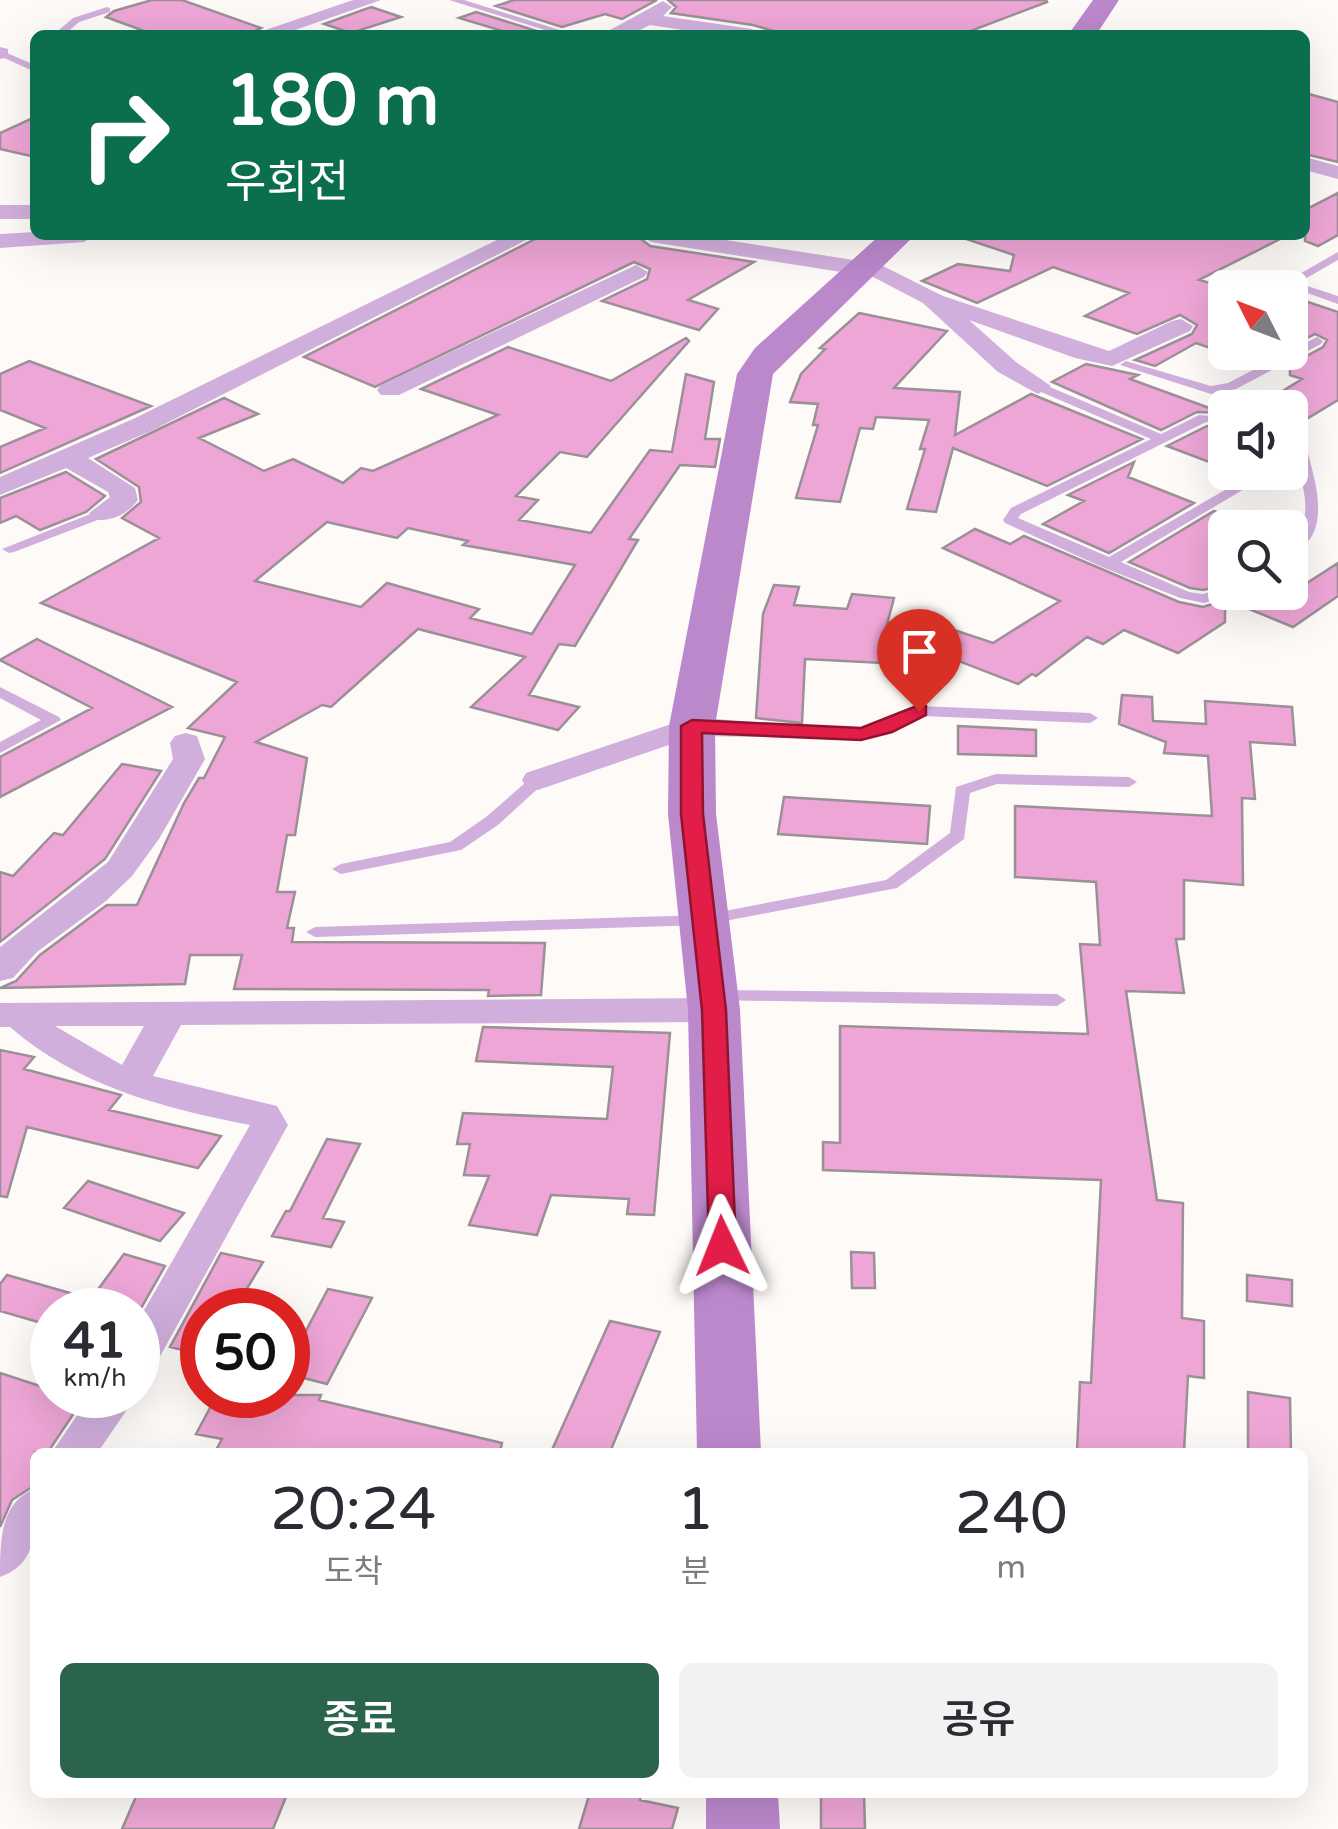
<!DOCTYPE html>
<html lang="ko">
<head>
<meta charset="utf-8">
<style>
  body { margin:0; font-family:"Varela Round","Noto Sans KR",sans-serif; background:#f2f2f3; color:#2b2b33; height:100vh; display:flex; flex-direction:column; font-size:38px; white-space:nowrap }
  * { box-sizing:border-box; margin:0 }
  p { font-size:32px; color:#7c7c81 }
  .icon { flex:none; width:55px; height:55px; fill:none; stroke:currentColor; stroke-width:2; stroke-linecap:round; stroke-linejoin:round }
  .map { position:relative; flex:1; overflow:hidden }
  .drawer { position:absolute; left:30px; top:1448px; width:1278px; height:350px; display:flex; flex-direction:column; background:#fff; border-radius:15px; box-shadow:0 10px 40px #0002 }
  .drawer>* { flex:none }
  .hud { position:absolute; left:30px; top:30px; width:1280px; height:210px; border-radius:15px; box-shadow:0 10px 40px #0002; background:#0b6e4f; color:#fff; overflow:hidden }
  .needle { width:65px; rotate:312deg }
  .fabs { position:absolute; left:1208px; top:270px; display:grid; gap:20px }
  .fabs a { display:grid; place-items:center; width:100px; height:100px; border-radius:15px; background:#fff; box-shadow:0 10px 40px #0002; font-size:50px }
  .speed { position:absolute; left:30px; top:1288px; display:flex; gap:20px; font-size:50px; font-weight:700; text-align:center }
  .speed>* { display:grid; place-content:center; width:130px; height:130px; border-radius:50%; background:#fff; box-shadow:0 10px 40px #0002; line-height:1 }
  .speed small { font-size:25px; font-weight:400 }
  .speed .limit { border:15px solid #d22; background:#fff; color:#111 }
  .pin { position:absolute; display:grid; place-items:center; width:85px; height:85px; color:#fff; margin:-102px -42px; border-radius:50% 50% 50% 0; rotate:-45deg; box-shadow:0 0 10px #0007 }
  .pin .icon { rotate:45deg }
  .me { position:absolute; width:110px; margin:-55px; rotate:358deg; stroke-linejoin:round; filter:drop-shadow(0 0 8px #0008) }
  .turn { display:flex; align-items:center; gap:35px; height:210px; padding:0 30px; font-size:45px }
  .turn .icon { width:130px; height:130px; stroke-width:2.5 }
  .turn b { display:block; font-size:70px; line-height:85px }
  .eta { display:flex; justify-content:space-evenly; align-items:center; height:170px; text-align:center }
  .eta b { font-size:60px; font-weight:600; line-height:70px }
  .primary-button { display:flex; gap:20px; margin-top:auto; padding:20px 30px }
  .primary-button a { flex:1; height:115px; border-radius:15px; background:#2b644c; color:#fff; font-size:40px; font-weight:600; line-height:115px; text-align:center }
  .primary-button a+a { background:#f2f2f3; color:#2b2b33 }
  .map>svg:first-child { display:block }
  .building { fill:#eea6d6; stroke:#9b9097; stroke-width:2.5; fill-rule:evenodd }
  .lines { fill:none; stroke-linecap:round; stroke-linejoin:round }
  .lane { fill:#d1afdd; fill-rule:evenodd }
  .street { fill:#d1afdd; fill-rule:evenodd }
  .secondary { fill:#b8c; fill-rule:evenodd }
  .route { fill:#e11d48; stroke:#92132f; stroke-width:2.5 }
</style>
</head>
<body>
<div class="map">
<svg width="1338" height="1829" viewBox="0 0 1338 1829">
  <rect width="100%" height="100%" fill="#fefaf7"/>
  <path class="building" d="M152 0H182L261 28 247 35H155L106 17 114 11Z
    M514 0H657L622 19 605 14 562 27 496 6Z
    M668 0H1046L1047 2 960 35H787L753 25 671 13 676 7Z
    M371 7 401 17 351 33 324 24Z
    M476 12 543 33 516 35 459 18Z
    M1305 93 1338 102V162L1305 154Z
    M35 117V157L0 149V133Z
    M1338 193V235L1318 246 1305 241V210Z
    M543 235H636L650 246 754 262 688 300 718 309 699 330 602 301 647 279 650 269 634 262 375 387 304 357Z
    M967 235H1288L1199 280 1225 287V353L1196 343 1155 366 1135 360 1192 334 1197 325 1180 315 1137 334 1085 316 1129 293 1053 267 977 303 922 281 958 264 1010 271 1014 255 966 239Z
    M1290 296 1338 312V400L1290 429V408H1255L1302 379 1290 375V365L1323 347 1327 340 1315 334 1290 347Z
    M859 313 947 331 894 388 960 392 955 435 1031 394 1142 439 1047 486 953 448 936 512 907 509 925 449H920L929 420 876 417 873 429 860 428 840 502 796 498 818 425H813L818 404 790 402 801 374 825 349 820 348Z
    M686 338 689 341 587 457 560 452 516 496 538 500 519 520 591 533 650 450 672 452 686 374 714 382 705 439H720L715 467 680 465 629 539 638 540 575 646 559 644 529 695 579 707 558 730 471 707 525 657 418 629 331 707 322 705 256 742 307 758 295 835H287L277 892H295L287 928H294L292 942 545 943 541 995 488 996 489 990 234 989 242 955H190L185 984 0 988 16 981 40 955 107 905H137L184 803 199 778H204L225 737 188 728 237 682 41 603 159 538 122 518 141 502 139 487 96 459 224 398 258 414 199 438 264 471 293 459 343 483 361 468 373 471 498 415 421 389 508 347 611 381ZM327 522 397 538 408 528 468 541 463 545 575 565 532 634 470 618 479 609 387 583 361 607 255 581Z
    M29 361 151 406 0 473V447L45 428 0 410V374Z
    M1086 364 1138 375 1130 379 1223 413 1197 412 1161 430 1052 382Z
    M1207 426 1225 429V468L1167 446Z
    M1134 462 1128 477 1194 503 1109 553 1043 524 1084 501 1068 495Z
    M66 472 105 496 86 512 40 530 16 516 0 523V498Z
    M1214 511 1243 523 1225 528V585L1203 590 1190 588 1129 562Z
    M975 529 1010 544 1024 536 1179 602 1203 607 1225 600V622L1178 653 1124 630 1103 644 1087 637 1036 676 1032 674 1018 684 907 641 933 623 993 643 1060 601 943 548Z
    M1338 563V596L1293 627 1227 600 1235 592H1293Z
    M774 585 799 587 794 605 847 609 852 594 894 598 885 632 883 663 805 659 802 723 756 718 763 614Z
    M37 639 172 707 0 797V757L92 708 0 660Z
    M1122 695 1152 697 1153 721 1206 724 1205 701 1292 707 1295 745 1250 742 1255 799 1242 798 1243 885 1184 880V939H1176L1184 993 1126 991 1157 1200 1183 1203 1182 1318 1204 1321V1378L1188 1376 1184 1452H1077L1080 1382 1091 1383 1101 1180 823 1170V1142L840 1143V1026L1088 1034 1080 944 1100 945 1096 882 1015 877V806L1212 816 1208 756 1164 753 1166 742 1119 724Z
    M958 726 1036 730V756L958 754Z
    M122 764 161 771 105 859 0 942V872L13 876 54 833 63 835Z
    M784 797 930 806 927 844 778 834Z
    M483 1027 670 1033 654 1215 627 1214 629 1199 551 1195 537 1235 469 1225 489 1176 464 1175 470 1144H457L463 1113 607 1119 613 1067 476 1061Z
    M0 1050 34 1057 24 1069 121 1095 109 1110 221 1136 198 1168 27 1127 7 1197 0 1196Z
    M327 1139 360 1144 323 1218 344 1222 331 1247 272 1236 286 1211H290Z
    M88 1181 184 1213 160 1241 64 1208Z
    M851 1252 874 1253 875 1288H852Z
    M221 1253 263 1262 234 1310H202V1355L170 1347Z
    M124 1254 165 1266 140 1310H52V1326L0 1311V1284L7 1275 91 1299Z
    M1247 1275 1292 1280V1306L1247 1301Z
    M328 1289 372 1298 327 1384 288 1374V1365Z
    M610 1321 660 1332 610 1452H551Z
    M0 1373 52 1390V1395H86L48 1452H35V1485L12 1500 0 1527Z
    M1248 1392 1290 1398 1291 1452H1248Z
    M217 1395H321L319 1400 502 1443 500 1452H215L222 1439 196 1434Z
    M138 1792H288L273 1829H122Z
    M590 1792H642L640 1800 678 1808 672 1829H579Z
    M821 1792H864L865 1829H821Z"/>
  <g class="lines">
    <path class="lane" d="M449 0H464L566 32 558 34Z
      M107 7 110 8V12L79 22 64 35H53L73 18Z
      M0 50 35 65V72L0 56Z
      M1338 252V260L1298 283 1338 296V304L1282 284Z
      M1317 337 1323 341 1321 344 1236 389 1211 394 1120 365 1126 361 1211 386 1228 383Z
      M1038 382 1161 434 1199 415 1225 417V425L1206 422 1021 514 1018 518 1109 557 1256 472H1273L1121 562 1189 592 1203 594 1225 588V592H1232L1230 595 1204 603 1180 598 1102 567 1005 523 1003 520 1011 508 1151 439 1034 389 1032 386Z
      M1301 449 1308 453C1317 489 1332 535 1290 556 1290 540 1301 534 1304 519 1309 497 1299 474 1294 453Z
      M103 509 110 513 108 516 14 552 9 553 2 549Z
      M0 687 59 717 61 720 0 753V742L41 720 0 698Z
      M919 706 1090 713 1098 718 1090 723 922 716 891 731 861 739 754 735 746 730 754 725 861 729 879 725Z
      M996 774 1129 777 1137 782 1129 787 997 784 970 793 964 839 897 888 704 925 315 937 306 932 315 927 704 915 886 880 950 833 956 787Z
      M538 775 546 780 544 783 498 825 461 850 341 874 332 869 341 864 450 842 486 817 532 777Z
      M718 990 1057 994 1066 1000 1057 1006 712 1000 709 996Z"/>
    <path class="street" d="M353 0H381L281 35H251Z
      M663 1 672 7 663 16 752 29 762 35H715L650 25 630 35H601Z
      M0 47 8 49V57L0 59Z
      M1305 157 1338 166V179L1305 170Z
      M0 205H35V219H0Z
      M35 232V235H95L84 242 0 248V234Z
      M507 235H536L151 431 88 458 135 488 138 500C128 514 110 523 93 519L89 513 110 497 108 492 66 468 0 495V477L133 419Z
      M640 235H694L879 264 943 296 1109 351 1172 321 1181 319 1193 326 1190 331 1112 366 1075 358 969 320 1016 362 1051 386 1038 394 998 372 923 303 873 277 651 242Z
      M636 265 648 272 644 277 399 395H381L377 390 381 385Z
      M692 717 765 723 770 730 765 737 695 736 538 790 526 787 522 780 526 773Z
      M186 733 197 736 205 759 159 839 132 876 106 901 37 952 13 978 0 981V947L108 862 173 759 170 743 175 736Z
      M714 998 727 1002 732 1010 727 1018 714 1022 181 1025 153 1076 277 1106 288 1125 153 1369 138 1374V1321L250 1125C162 1108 78 1086 10 1027H0V1003ZM55 1026H144L122 1065Z
      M91 1395H137L98 1452H52Z
      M35 1489C35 1525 40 1563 0 1577 0 1541 0 1502 35 1489Z"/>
    <path class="secondary" d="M1093 0H1119L1096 35H1068Z
      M880 235H915L773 374 715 726 716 814 740 1010 761 1452H697L688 1010 668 814 669 726 737 374 755 348Z
      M706 1792H778L780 1829H706Z"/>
  </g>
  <path class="route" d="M919 705 926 706V715L892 732 861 740 702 733 703 814 726 1010 736 1246 732 1253H713L709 1246 702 1010 681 814V726L692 720 861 728Z"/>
</svg>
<div class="fabs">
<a><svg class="needle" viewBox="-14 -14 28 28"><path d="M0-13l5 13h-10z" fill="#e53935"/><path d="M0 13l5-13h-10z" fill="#7c7c81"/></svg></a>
<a><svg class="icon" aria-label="sound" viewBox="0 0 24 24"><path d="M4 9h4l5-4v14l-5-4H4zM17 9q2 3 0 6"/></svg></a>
<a><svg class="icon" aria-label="search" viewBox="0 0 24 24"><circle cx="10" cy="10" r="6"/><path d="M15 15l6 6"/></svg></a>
</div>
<div class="speed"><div>41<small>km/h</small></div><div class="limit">50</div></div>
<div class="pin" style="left:919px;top:711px;background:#d93025"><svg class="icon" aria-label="arrive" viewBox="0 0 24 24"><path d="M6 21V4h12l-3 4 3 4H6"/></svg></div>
<svg class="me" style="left:722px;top:1246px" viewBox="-20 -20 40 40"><path d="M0-17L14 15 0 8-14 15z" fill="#e11d48" stroke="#fff" stroke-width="4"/></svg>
<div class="hud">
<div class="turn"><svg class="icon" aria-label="right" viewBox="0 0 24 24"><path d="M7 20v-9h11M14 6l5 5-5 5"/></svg><div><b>180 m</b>우회전</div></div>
</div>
<section class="drawer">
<div class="eta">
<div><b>20:24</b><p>도착</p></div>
<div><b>1</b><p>분</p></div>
<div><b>240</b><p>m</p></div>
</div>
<div class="primary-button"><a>종료</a><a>공유</a></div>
</section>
</div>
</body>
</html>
